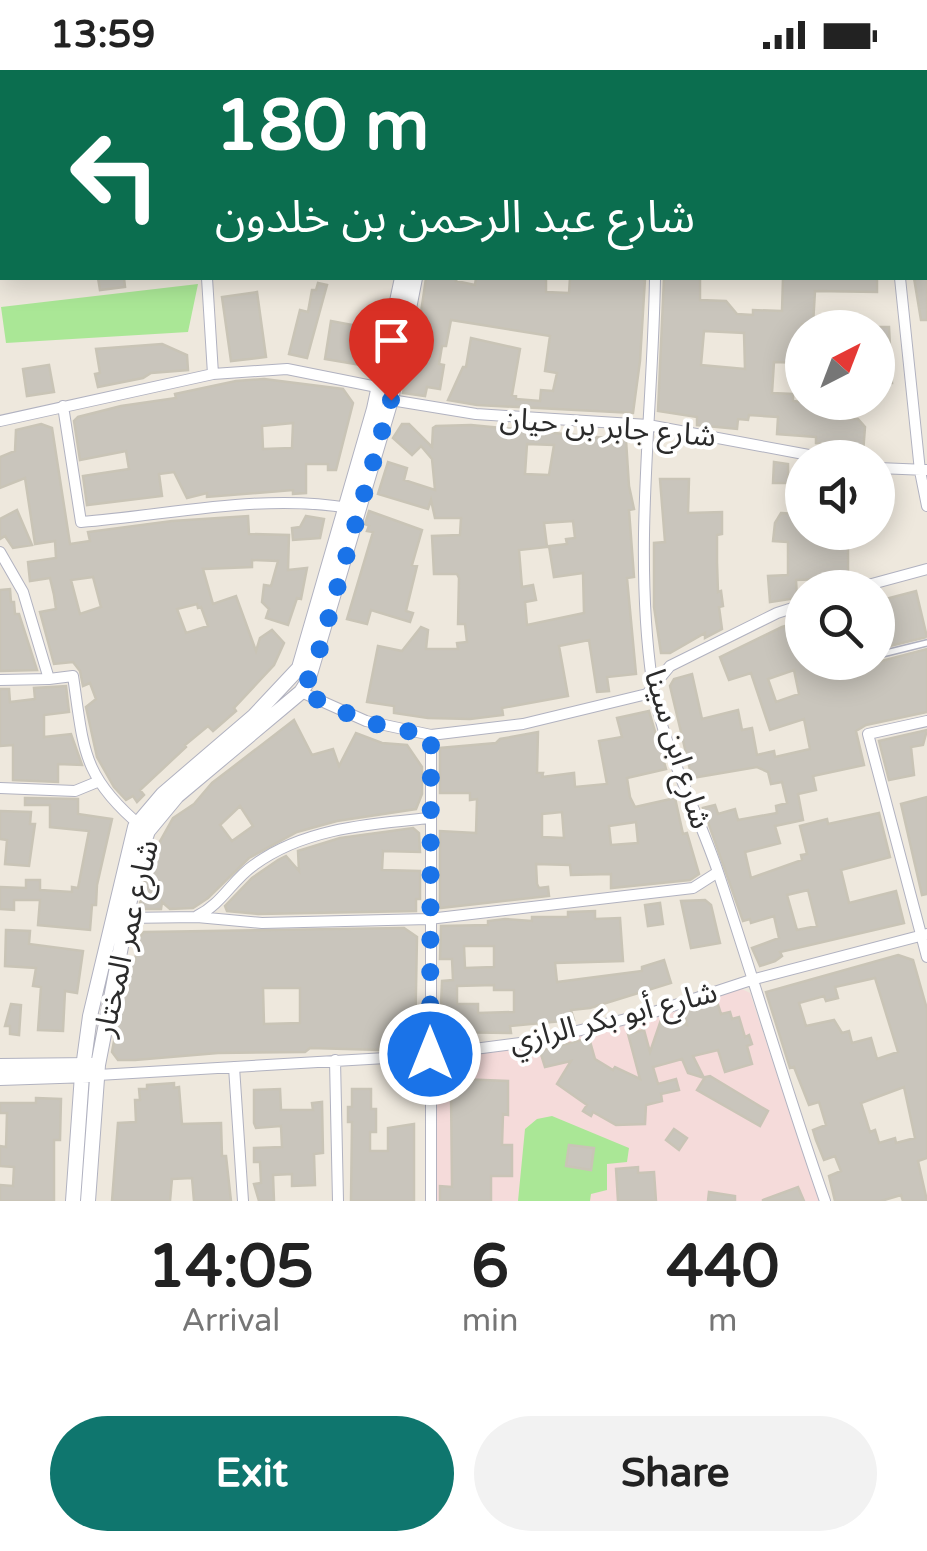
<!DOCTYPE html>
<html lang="en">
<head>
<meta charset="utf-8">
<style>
  body { margin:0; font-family:"Varela Round","Noto Sans Arabic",sans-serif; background:#f2f2f2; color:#222; height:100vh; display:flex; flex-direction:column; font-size:38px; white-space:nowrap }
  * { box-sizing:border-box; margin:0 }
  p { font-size:32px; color:#767676 }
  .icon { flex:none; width:55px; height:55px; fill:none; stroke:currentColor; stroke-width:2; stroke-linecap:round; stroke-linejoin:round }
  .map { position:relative; height:1131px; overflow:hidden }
  .sheet { display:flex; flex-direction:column; background:#fff; flex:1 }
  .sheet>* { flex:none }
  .hud { position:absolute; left:0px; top:0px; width:928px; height:210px; box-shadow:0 5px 25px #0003; background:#0b6e4f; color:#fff; overflow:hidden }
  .needle { width:65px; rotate:42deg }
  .tools { position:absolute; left:785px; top:240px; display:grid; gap:20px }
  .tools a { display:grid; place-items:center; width:110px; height:110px; border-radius:50%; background:#fff; box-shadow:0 5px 25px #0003; font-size:50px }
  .pin { position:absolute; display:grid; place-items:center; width:85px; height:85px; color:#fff; margin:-102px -42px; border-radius:50% 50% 50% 0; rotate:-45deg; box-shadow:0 0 10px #0007 }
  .pin .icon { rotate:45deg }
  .me { position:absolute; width:110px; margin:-55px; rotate:0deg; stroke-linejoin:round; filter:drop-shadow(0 0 8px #0008) }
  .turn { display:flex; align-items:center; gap:35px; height:210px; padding:0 50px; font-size:45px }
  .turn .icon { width:130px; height:130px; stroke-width:2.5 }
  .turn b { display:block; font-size:70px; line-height:85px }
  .eta { display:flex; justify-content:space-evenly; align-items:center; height:170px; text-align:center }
  .eta b { font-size:60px; font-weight:800; line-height:70px }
  .cta { display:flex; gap:20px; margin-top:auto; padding:20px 50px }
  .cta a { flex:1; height:115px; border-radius:60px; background:#0f766e; color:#fff; font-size:40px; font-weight:800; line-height:115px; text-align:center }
  .cta a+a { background:#f2f2f2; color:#222 }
  .status { display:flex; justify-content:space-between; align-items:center; height:70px; padding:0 50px; background:#fff; direction:ltr }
  .status svg { height:28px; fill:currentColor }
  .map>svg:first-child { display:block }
  .medical { fill:#f5dbda }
  .green { fill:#aae796 }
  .building { fill:#c9c5bc; stroke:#c9c4b6; stroke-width:2.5; fill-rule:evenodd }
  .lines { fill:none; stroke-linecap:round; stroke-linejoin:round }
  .service-casing { stroke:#b1b2c0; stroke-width:8 }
  .minor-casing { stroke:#b1b2c0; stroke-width:12 }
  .secondary-casing { stroke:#b1b2c0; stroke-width:16 }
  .primary-casing { stroke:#c8c8c8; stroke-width:18 }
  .service { stroke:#fff; stroke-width:5 }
  .minor { stroke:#fff; stroke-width:10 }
  .secondary { stroke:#fff; stroke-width:14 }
  .primary { stroke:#f8e157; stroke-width:15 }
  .route { stroke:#1a73e8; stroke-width:18; stroke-dasharray:0 32.4 }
  .labels { text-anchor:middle; stroke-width:8; stroke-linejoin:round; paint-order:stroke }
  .street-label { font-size:30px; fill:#2b2b2b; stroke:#fff }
</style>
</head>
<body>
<div class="status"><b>13:59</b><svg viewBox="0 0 49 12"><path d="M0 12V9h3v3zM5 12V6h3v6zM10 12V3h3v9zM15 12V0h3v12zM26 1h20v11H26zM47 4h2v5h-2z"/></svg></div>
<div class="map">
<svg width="927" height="1131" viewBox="0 0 927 1131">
  <rect width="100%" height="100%" fill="#eee8dd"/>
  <path class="medical" d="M740 918 750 923 819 1131H435L436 988 534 975Z"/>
  <path class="green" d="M198 214 188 262 6 273 1 237Z
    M552 1046 629 1078 627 1092 607 1094V1120L591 1124 590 1131H518L525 1059 537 1049Z"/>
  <path class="building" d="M98 208H124L125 217 100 220Z
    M426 208H457L456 211 475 215 476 208H546V222L569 223 570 208 645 209 640 291 633 343 477 335 448 330 463 297H466L471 268 520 279 512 325 516 326V329L540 331 541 320 553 321 557 303 545 301 550 266 451 250 446 276H442L439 294 444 295 440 319 427 317 425 326 403 323 411 284H415Z
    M664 208H700V230L726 231 737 244 753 245V240L782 241 783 208H877V222L815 221 813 255 802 254V293L774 292 772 323 793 324V331L802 332H840L839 349H858L865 357 863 383 840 381 841 375 816 373V367L777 364 778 347 749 345 748 350 738 349 737 359 697 355V347L658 341ZM704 261 744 263 745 299 701 295Z
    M914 208H927V250H921Z
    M318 213 327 215 307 288 289 284 300 240 308 242 312 220H316Z
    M257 222 266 287 231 291 222 227Z
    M331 251 368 258 361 295 325 289Z
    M878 257H889L892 313H878Z
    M162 274 187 285 188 300 151 303 143 308 98 317 95 304 100 303 96 279Z
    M49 295 54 322 27 326 23 299Z
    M264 309 343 319 353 333 336 400H328V394H306V423L293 424V420L207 427V423L187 428 174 402 159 404 162 426 87 435 83 406 129 399 126 381 80 390 74 351 78 347 121 336 176 328 175 324 236 311ZM293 353 292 378 263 379 262 356Z
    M41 354 52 358 70 474 90 471 88 462 172 451 248 446 249 464 289 465 288 500 307 498 301 529 297 528 288 555 266 548 269 539 262 532 264 515 271 516 278 491 252 490V497L203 499 213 534 236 526 256 581 260 568 272 560 284 573 274 595 234 638 236 641 213 661 208 656 185 675 186 677 140 720 144 725 137 732 133 726 126 730 114 717 97 687 86 637 96 629 90 613 83 616 80 601 73 592 54 594 40 542 56 539 54 525 50 508 30 511 28 492 56 488 55 471 35 474 25 408 0 418V387L15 381 16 360ZM93 507 101 537 80 544 71 510ZM197 534 198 538 201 537 208 556 186 563 177 539Z
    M402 354H409L432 377 433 358 436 356 471 355 626 370 629 416 634 439 629 440 634 507 627 508 636 604 607 607 609 621 597 622 589 570 559 576 568 626 502 638 503 645 470 649 428 648 394 643V636L367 632 378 576 402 581 421 557 428 560 426 579H458L457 573 467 572 465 554H458L459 508 457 504H434L432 466 460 465 461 448H435L431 430 428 439 378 424 388 392 407 398 404 410 435 420 432 389 421 376 412 385 393 368ZM527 374 554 375 549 405 525 404ZM573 451 575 468 566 469 567 474 549 476 554 507 583 503 584 543 527 555 525 532 536 530 533 515 522 517 519 480 547 477 544 453Z
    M774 392 788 394V413H773Z
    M660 409H689L688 443 722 442V464L717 465V492L718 522 721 521 723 536 719 537 722 559 705 568V563L670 583H661L654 537V473L665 472Z
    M17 440 32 475 13 478 5 466 0 469V449Z
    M369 441 422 460 412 495 417 496 406 541 413 543 410 552 371 540 367 554 347 549 373 462 367 461 369 456 365 454Z
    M781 443 796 444 795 452 801 453V462H848V508L796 510 797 528 770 532 768 506 788 505V472L773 471 775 453Z
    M306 446 324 449 320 468 293 470 292 458 300 457Z
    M10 519 11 532H14L15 544H19L37 600 0 601V520Z
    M916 521 927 567 878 579V531Z
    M802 551V592H825L829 598H841L847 592 848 596 878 592 927 579V642L866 655 856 661 864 695 813 706 816 720 798 724 803 750 775 756 780 773 745 782 751 808 802 790 801 785 807 784 800 756 827 749 828 754 879 743 890 787 841 800 849 833 896 821 904 853 780 882 782 886 775 891 760 896 752 878 779 868 774 846 751 853 750 849 743 851 703 738 715 735 718 744 735 739 738 750 777 743 776 736 787 733 782 712 771 714 768 702 757 697 692 708 670 616 674 609 692 604 702 649 738 640 742 660 752 658 757 685 774 681 775 687 810 679 804 649 770 660 751 603 729 610 720 587 782 557ZM794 600 799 624 776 632 768 609ZM808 820 817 856 797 860 787 825Z
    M66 616 69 642 44 645V667L71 664 82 695 58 694V712L13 710V675L0 676V619H9L10 632 35 629 34 618Z
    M649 641 666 699 627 708 630 727 635 737 675 728 683 764 687 763 699 804 690 810 611 818V804L571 805 570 795 536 794 537 814 539 818 548 817 549 826 440 838V761L476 763 477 729 470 730V723H440V678L496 673 500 669 538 662 537 703H543L542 707 574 703 575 717 607 714 599 671 622 667 617 648ZM562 742 564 768 542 767V744ZM636 752 638 773 611 775 609 756Z
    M294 650 312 685 333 679 339 696 356 663 382 673 407 675 422 697V724L416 739 337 751 297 762 249 788 208 828 193 838 170 839 162 832 161 839H139L148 793 173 748 194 734 212 713ZM240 736 253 756 232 771 220 755Z
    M927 660 923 675 911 677 914 705 889 710 879 671Z
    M927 727V824L922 825 901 734Z
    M25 728 78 729V744L112 749 97 815 96 835H92L90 860 38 855 40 830H14V840L0 839V817L26 818V810H40V820L72 822V817L78 818 89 761 50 757V735H25Z
    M0 741 31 742 30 754H35L29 796 5 794 7 770 0 769Z
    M413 758 419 763 420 782 383 781 382 800 420 801V829H416V841L258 844 227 841 225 836 252 808 278 790 286 786 299 801 298 781 340 768Z
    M705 830 711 835 720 873 691 878 681 831Z
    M660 833 663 854 648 856 645 835Z
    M595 841V849L620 848 623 891 555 893 557 912 642 901V897L664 890 671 913 590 938 571 940 574 950 510 956 511 963 440 962 442 911 453 910 452 889H440L441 856 488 855V851L505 849 532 851V847H568V842ZM464 876H494V897L465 898ZM494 915V920H514V942L478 943V934H457V916Z
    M404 858 417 867 415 971 380 972V980L310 978 305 982 218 983 135 990H118L112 982 129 891H135L138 869 144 862ZM263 918H300V953L264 954Z
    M6 860 30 861 29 874 83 881 77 923 65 921 63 961 38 960 41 917 33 916 36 898 5 896Z
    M898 885 913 890 927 939V1088L918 1091 927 1131H903L901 1125 881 1131H835L829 1106 841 1101 835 1086 824 1090 816 1070 813 1060 826 1055 819 1032 809 1035 794 997 790 998 766 922ZM875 908 898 982 877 989 871 968 852 973 849 961 842 963 834 950 806 956 799 933 824 926 826 931 838 928 835 917ZM904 1017 915 1068 896 1073 895 1068 879 1073 875 1060 870 1062 861 1033Z
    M717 932 721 944 730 942 732 949 739 947 745 967 749 965 752 974 747 976 752 994 725 1002 718 980 693 986 704 1008 688 1003 682 989 653 997 658 1014 676 1009 679 1020 661 1024 662 1031 646 1035 645 1054 616 1055 593 1042 591 1046 583 1041 587 1035 557 1014 571 991 545 997 540 981 589 968 595 989 613 1000 615 997 640 1009 628 964 644 960 650 982 661 950 666 948 687 955 683 942Z
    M11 934 21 935 19 965 10 964V956H5Z
    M710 1006 768 1041 760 1056 697 1020 705 1007Z
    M459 1009 508 1011V1045L503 1044 502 1075H512V1106H491V1131H440V1116L452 1117 451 1023 459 1024Z
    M174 1013V1018L179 1017 182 1054 221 1053 222 1086H226L231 1131H194L192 1108 172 1109 170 1131H112L118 1053 136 1052 135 1030H140L139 1019H147V1015Z
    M280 1019 281 1040H313L312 1033 322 1032 323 1083 314 1084 315 1115 292 1116V1104L273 1105 274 1131H259L254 1114 261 1113 260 1092H254V1078L282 1077 281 1056 256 1058 254 1053V1020Z
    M352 1019H371V1039H376V1062H370V1081H388V1058L414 1054V1131H351L352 1052H348V1037H352Z
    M36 1028 61 1029 60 1070H54V1131H0V1115L13 1116 14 1097 0 1096V1076L6 1077 7 1043H0V1033H36Z
    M674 1059 687 1068 679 1080 666 1070Z
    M569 1075 594 1078 591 1100 566 1096Z
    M638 1097V1103L654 1102 656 1131H618L616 1099Z
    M798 1117 804 1131H763V1130Z
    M709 1122 735 1126V1131H708Z"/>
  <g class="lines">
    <defs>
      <path id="service" d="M410 0V2
        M467 0 468 2
        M654 0 655 2
        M878 585 927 573
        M831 592H841"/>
      <path id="minor" d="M592 0 593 2
        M925 180H927
        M207 208 213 304
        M655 208C653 341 633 477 652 611 662 678 698 741 719 805 755 913 787 1023 825 1131
        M900 208 920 401 927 436
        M391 330 476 344 648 355 825 388
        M63 336 81 452C169 445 262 423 349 438
        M0 351 213 304 287 299 382 318
        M878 398 927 400
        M0 482 23 522 49 609 73 606C84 679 81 706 142 757
        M857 518 927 499
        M0 610 49 609
        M301 622 366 651 431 665 523 654 647 624 670 596 777 543 802 535
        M927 651 868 664 927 887
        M0 718 75 721 97 712
        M197 846C222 834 232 810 254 795 304 758 370 754 430 748
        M125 848 197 847 262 853 429 849 693 818 718 802
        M335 990 338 1131
        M234 997 243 1131
        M98 1005 420 986 536 971 651 943 751 910 927 864
        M431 1131V665"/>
      <path id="secondary" d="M0 996 92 995
        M0 1008 89 1005
        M73 1131 82 1005 90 946 135 757 163 724 254 646 299 598 374 339 402 208
        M88 1131 98 995 138 789 148 761 177 726 301 622 308 611 391 330 415 208"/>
      <path id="primary" d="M758 0 761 2
        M695 2 716 0
        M774 2H877
        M925 4H927
        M0 129H2
        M0 152H2"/>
    </defs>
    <use href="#service" class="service-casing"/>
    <use href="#minor" class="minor-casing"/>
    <use href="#secondary" class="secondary-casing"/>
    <use href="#primary" class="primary-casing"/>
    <use href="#service" class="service"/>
    <use href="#minor" class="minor"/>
    <use href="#secondary" class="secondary"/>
    <use href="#primary" class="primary"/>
  </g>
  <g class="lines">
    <path class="route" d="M391 330 314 599 301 622 366 652 431 666 430 984"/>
  </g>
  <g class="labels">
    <g class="street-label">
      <text transform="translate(608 357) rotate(5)" y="10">شارع جابر بن حيان</text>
      <text transform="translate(678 679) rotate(73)" y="10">شارع ابن سينا</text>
      <text transform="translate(126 868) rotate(-77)" y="10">شارع عمر المختار</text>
      <text transform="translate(613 947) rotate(-14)" y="10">شارع أبو بكر الرازي</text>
    </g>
  </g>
</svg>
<div class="tools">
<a><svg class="needle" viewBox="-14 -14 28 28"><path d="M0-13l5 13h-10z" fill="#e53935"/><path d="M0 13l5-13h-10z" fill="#767676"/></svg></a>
<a><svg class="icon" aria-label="sound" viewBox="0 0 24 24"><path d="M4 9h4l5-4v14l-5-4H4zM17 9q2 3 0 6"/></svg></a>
<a><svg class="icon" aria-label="search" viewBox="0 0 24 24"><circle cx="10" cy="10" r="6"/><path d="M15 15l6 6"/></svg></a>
</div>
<div class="pin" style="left:391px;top:330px;background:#d93025"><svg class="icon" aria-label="arrive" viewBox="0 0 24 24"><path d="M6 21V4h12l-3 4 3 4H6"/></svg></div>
<svg class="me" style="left:430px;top:984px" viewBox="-20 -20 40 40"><circle r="17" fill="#1a73e8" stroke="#fff" stroke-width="3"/><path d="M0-11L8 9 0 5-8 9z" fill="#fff"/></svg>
<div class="hud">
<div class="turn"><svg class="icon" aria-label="left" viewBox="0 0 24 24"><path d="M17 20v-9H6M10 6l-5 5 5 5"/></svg><div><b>180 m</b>شارع عبد الرحمن بن خلدون</div></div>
</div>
</div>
<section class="sheet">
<div class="eta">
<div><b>14:05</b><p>Arrival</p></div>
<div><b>6</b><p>min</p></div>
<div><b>440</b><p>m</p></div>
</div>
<div class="cta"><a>Exit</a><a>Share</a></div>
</section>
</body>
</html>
